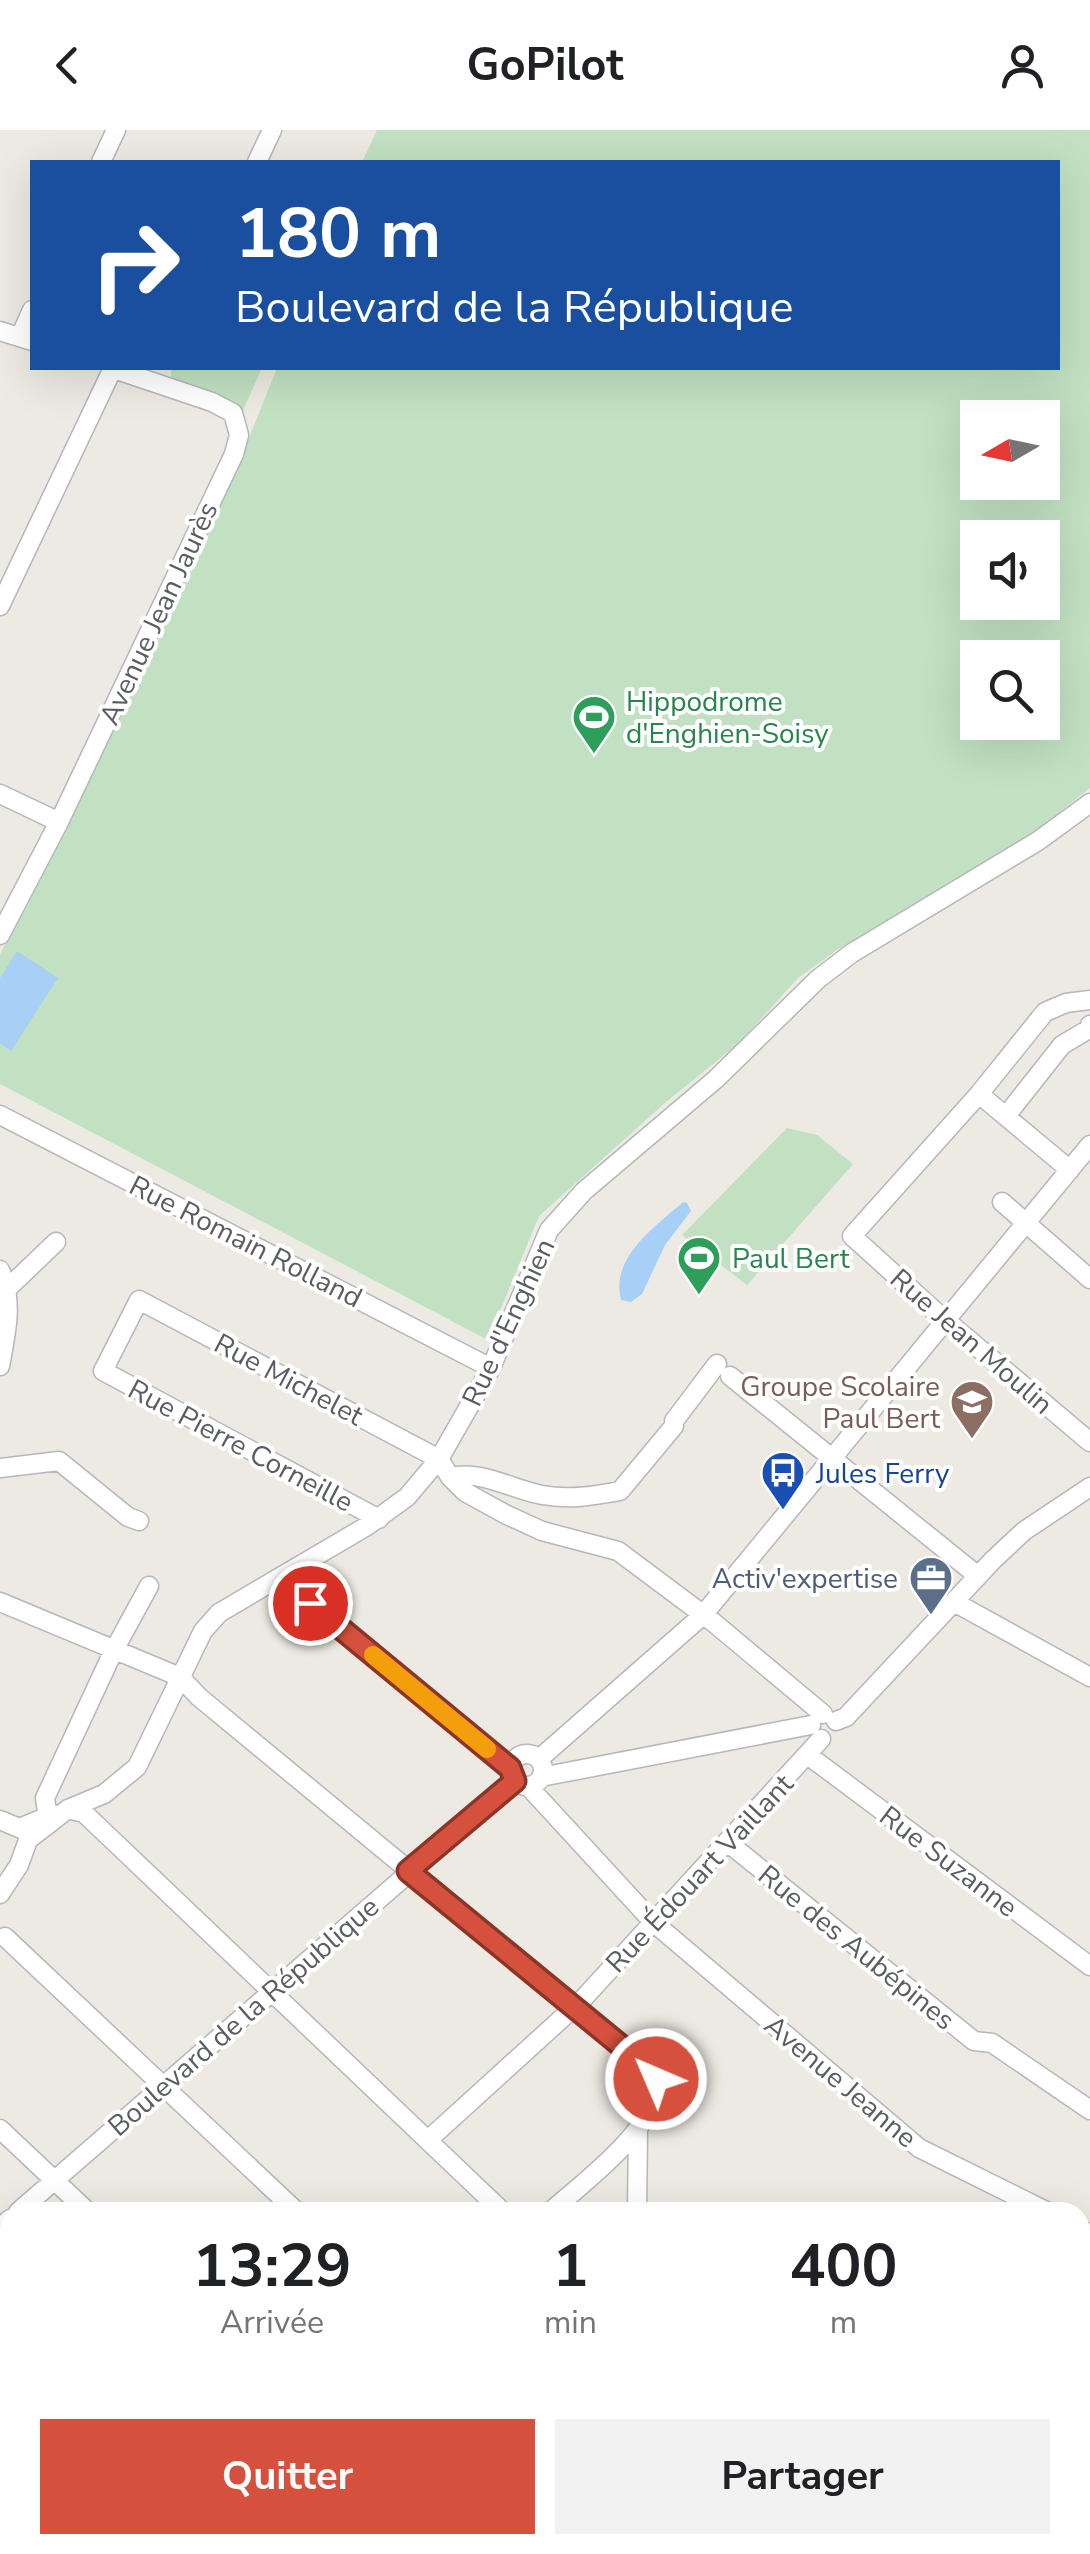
<!DOCTYPE html>
<html lang="fr">
<head>
<meta charset="utf-8">
<style>
  body { margin:0; font-family:"Nunito Sans",sans-serif; background:#f2f2f2; color:#202124; height:100vh; display:flex; flex-direction:column; font-size:38px; white-space:nowrap }
  * { box-sizing:border-box; margin:0 }
  p { font-size:32px; color:#757577 }
  .icon { flex:none; width:55px; height:55px; fill:none; stroke:currentColor; stroke-width:2; stroke-linecap:round; stroke-linejoin:round }
  .map { position:relative; flex:1; overflow:hidden }
  .details { position:absolute; left:0px; top:2072px; width:1090px; height:352px; display:flex; flex-direction:column; background:#fff; border-radius:30px 30px 0 0; box-shadow:0 10px 40px #0002 }
  .details>* { flex:none }
  .guide { position:absolute; left:30px; top:30px; width:1030px; height:210px; border-radius:0px; box-shadow:0 10px 40px #0002; background:#1a4fa0; color:#fff; overflow:hidden }
  .needle { width:65px; rotate:261deg }
  .fabs { position:absolute; left:960px; top:270px; display:grid; gap:20px }
  .fabs a { display:grid; place-items:center; width:100px; height:100px; border-radius:0px; background:#fff; box-shadow:0 10px 40px #0002; font-size:50px }
  .pin { position:absolute; display:grid; place-items:center; width:85px; height:85px; color:#fff; margin:-42px; border:5px solid #fff; border-radius:50%; box-shadow:0 2px 10px #0007 }
  .me { position:absolute; width:110px; margin:-55px; rotate:315deg; stroke-linejoin:round; filter:drop-shadow(0 0 8px #0008) }
  .turn { display:flex; align-items:center; gap:35px; height:210px; padding:0 40px; font-size:45px }
  .turn .icon { width:130px; height:130px; stroke-width:2.5 }
  .turn b { display:block; font-size:70px; line-height:85px }
  .eta { display:flex; justify-content:space-evenly; align-items:center; height:170px; text-align:center }
  .eta b { font-size:60px; font-weight:700; line-height:70px }
  .cta { display:flex; gap:20px; margin-top:auto; padding:20px 40px }
  .cta a { flex:1; height:115px; border-radius:0px; background:#d6513d; color:#fff; font-size:40px; font-weight:700; line-height:115px; text-align:center }
  .cta a+a { background:#f2f2f2; color:#202124 }
  header { display:flex; justify-content:space-between; align-items:center; height:130px; padding:0 40px; background:#fff; font-size:45px; font-weight:700 }
  .map>svg:first-child { display:block }
  .green { fill:#c1e1c2; fill-rule:evenodd }
  .water { fill:#a8d0f6 }
  .lines { fill:none; stroke-linecap:round; stroke-linejoin:round }
  .minor-casing { stroke:#b5b7bb; stroke-width:21 }
  .minor { stroke:#fff; stroke-width:18 }
  .route-casing { stroke:#8b3528; stroke-width:25 }
  .route { stroke:#d6513d; stroke-width:18 }
  .slow { stroke:#f59e0b; stroke-width:18 }
  .labels { text-anchor:middle; stroke-width:8; stroke-linejoin:round; paint-order:stroke }
  .street-label { font-size:28px; fill:#5a5d61; stroke:#fff }
  .leisure-label { font-size:28px; fill:#27864d; stroke:#fff; text-anchor:start }
  .education-label { font-size:28px; fill:#785e54; stroke:#fff; text-anchor:end }
  .transit-label { font-size:28px; fill:#164399; stroke:#fff; text-anchor:start }
  .service-label { font-size:28px; fill:#4e5e75; stroke:#fff; text-anchor:end }
</style>
</head>
<body>
<header><svg class="icon" aria-label="back" viewBox="0 0 24 24"><path d="M15 5l-7 7 7 7"/></svg>GoPilot<svg class="icon" aria-label="person" viewBox="0 0 24 24"><circle cx="12" cy="8" r="4"/><path d="M4 21q1-7 8-7t8 7"/></svg></header>
<div class="map">
<svg width="1090" height="2424" viewBox="0 0 1090 2424">
  <rect width="100%" height="100%" fill="#eceae2"/>
  <path class="green" d="M377 0H1090V658L1038 699 837 820 798 848 739 913 666 972 539 1086 488 1210 0 954V824L27 776 247 313 277 238H1058V32H362ZM978 288H1042V352H978ZM978 408H1042V472H978ZM978 528H1042V592H978Z
    M171 238H262L241 285 228 270 171 251Z
    M787 998 817 1005 853 1034 747 1155 682 1105Z"/>
  <path class="water" d="M17 821 58 848 11 921 0 913V848Z
    M683 1072 687 1073 691 1081 665 1115 642 1164 631 1172 621 1170C610 1127 655 1097 683 1072Z"/>
  <g class="lines">
    <defs>
      <path id="minor" d="M101 32 116 0
        M257 32 272 0
        M0 201 32 211
        M20 207 32 180
        M0 476 113 238
        M0 664 59 692
        M0 805 59 692 234 324 239 305 233 283 212 272 111 238
        M1090 870 1066 873 1045 882 979 964 852 1106 937 1183 1090 1312
        M979 964 1070 1040
        M0 985 491 1238
        M1006 986 1062 915 1089 899 1090 895
        M1002 1072 1090 1149
        M0 1140C14 1172 6 1203 0 1236
        M8 1158 56 1112
        M730 1246 978 1446
        M439 1329 450 1347 465 1362 507 1385 542 1401 618 1421 713 1492 823 1584
        M0 1338 59 1331 128 1387 139 1391
        M450 1347C483 1340 510 1359 542 1365 569 1370 593 1366 620 1361L674 1296V1291L717 1234
        M379 1389 103 1241 139 1170 439 1329
        M279 1448 510 1638
        M0 1472 180 1547 199 1567 653 1942C672 1989 582 2053 550 2082
        M954 1472 1090 1547
        M836 1591 846 1587 993 1430 1024 1401 1090 1357
        M511 1640a16 16 0 1 1 32 0a16 16 0 1 1-32 0Z
        M809 1626 1090 1836
        M539 1629 703 1485 1090 1015
        M541 1647 811 1595
        M528 1656 653 1792 919 2018 1048 2082
        M68 1679 84 1683 503 2082
        M0 1690 31 1703
        M49 1694 45 1668 113 1522 149 1456
        M22 1697 53 1684
        M727 1712 974 1911 992 1913 1090 1980
        M0 1764 19 1735 28 1710 68 1679 104 1664 137 1637 203 1501 219 1483 367 1396 407 1367 439 1329 491 1238 549 1100 584 1061 716 949 818 849 852 823 1038 711 1090 673
        M5 1807 297 2082
        M0 1999 88 2082
        M428 2010 581 1871 821 1609
        M18 2082 515 1651
        M637 2082 638 2001
        M0 2098 10 2089
        M1080 2099 1090 2104
        M0 2199 10 2208
        M1080 2263 1090 2268
        M1080 2358 1090 2328
        M0 2405 10 2414
        M174 2424 184 2415
        M611 2424V2415
        M925 2424 928 2415
        M1058 2424 1061 2415"/>
    </defs>
    <use href="#minor" class="minor-casing"/>
    <use href="#minor" class="minor"/>
  </g>
  <g class="lines">
    <defs>
      <path id="route" d="M310 1473 510 1638 515 1651 408 1741 653 1942 656 1949"/>
    </defs>
    <use href="#route" class="route-casing"/>
    <use href="#route" class="route"/>
    <path class="slow" d="M373 1525 487 1619"/>
  </g>
  <defs>
    <symbol id="stadium-pin" viewBox="-11 -11 22 30"><path d="M0 17L-7.5 6A9.5 9.5 0 1 1 7.5 6Z" fill="#2e9e5b" stroke="#fff"/><path d="M0-5a6.5 5 0 1 0 0 10a6.5 5 0 1 0 0-10ZM-3.5-1.8h7v3.6h-7Z" fill="#fff"/></symbol>
    <symbol id="school-pin" viewBox="-11 -11 22 30"><path d="M0 17L-7.5 6A9.5 9.5 0 1 1 7.5 6Z" fill="#8d6e63" stroke="#fff"/><path d="M0-5L7-2L0 1L-7-2ZM-4 1L0 2.5L4 1V4Q0 6-4 4Z" fill="#fff"/></symbol>
    <symbol id="bus-pin" viewBox="-11 -11 22 30"><path d="M0 17L-7.5 6A9.5 9.5 0 1 1 7.5 6Z" fill="#1a4fb4" stroke="#fff"/><path d="M-5-6H5V4H4V6H2V4H-2V6H-4V4H-5ZM-3.5-4V0h7V-4ZM-3.5 1.2v1.5H-2V1.2ZM2 1.2v1.5H3.5V1.2Z" fill="#fff"/></symbol>
    <symbol id="office-pin" viewBox="-11 -11 22 30"><path d="M0 17L-7.5 6A9.5 9.5 0 1 1 7.5 6Z" fill="#5c6f8a" stroke="#fff"/><path d="M-6-3h4V-5.5h4V-3h4V5H-6ZM-1-4.5V-3h2v-1.5ZM-6 0V1H6V0Z" fill="#fff"/></symbol>
  </defs>
  <g fill-rule="evenodd">
    <use href="#stadium-pin" x="569" y="562" width="50" height="68"/>
    <use href="#stadium-pin" x="674" y="1103" width="50" height="68"/>
    <use href="#school-pin" x="947" y="1247" width="50" height="68"/>
    <use href="#bus-pin" x="758" y="1318" width="50" height="68"/>
    <use href="#office-pin" x="906" y="1423" width="50" height="68"/>
  </g>
  <g class="labels">
    <g class="street-label">
      <text transform="translate(158 483) rotate(-65)" y="10">Avenue Jean Jaurès</text>
      <text transform="translate(246 1111) rotate(27)" y="10">Rue Romain Rolland</text>
      <text transform="translate(508 1192) rotate(-65)" y="10">Rue d'Enghien</text>
      <text transform="translate(972 1211) rotate(41)" y="10">Rue Jean Moulin</text>
      <text transform="translate(289 1249) rotate(28)" y="10">Rue Michelet</text>
      <text transform="translate(241 1315) rotate(28)" y="10">Rue Pierre Corneille</text>
      <text transform="translate(949 1731) rotate(37)" y="10">Rue Suzanne</text>
      <text transform="translate(699 1743) rotate(-47)" y="10">Rue Édouart Vaillant</text>
      <text transform="translate(857 1817) rotate(39)" y="10">Rue des Aubépines</text>
      <text transform="translate(243 1886) rotate(-41)" y="10">Boulevard de la République</text>
      <text transform="translate(841 1951) rotate(40)" y="10">Avenue Jeanne</text>
    </g>
    <g class="leisure-label">
      <text x="626" y="581">Hippodrome<tspan x="626" dy="32">d'Enghien-Soisy</tspan></text>
      <text x="732" y="1138">Paul Bert</text>
    </g>
    <g class="education-label">
      <text x="940" y="1266">Groupe Scolaire<tspan x="940" dy="32">Paul Bert</tspan></text>
    </g>
    <g class="transit-label">
      <text x="816" y="1353">Jules Ferry</text>
    </g>
    <g class="service-label">
      <text x="898" y="1458">Activ'expertise</text>
    </g>
  </g>
</svg>
<div class="fabs">
<a><svg class="needle" viewBox="-14 -14 28 28"><path d="M0-13l5 13h-10z" fill="#e53935"/><path d="M0 13l5-13h-10z" fill="#757577"/></svg></a>
<a><svg class="icon" aria-label="sound" viewBox="0 0 24 24"><path d="M4 9h4l5-4v14l-5-4H4zM17 9q2 3 0 6"/></svg></a>
<a><svg class="icon" aria-label="search" viewBox="0 0 24 24"><circle cx="10" cy="10" r="6"/><path d="M15 15l6 6"/></svg></a>
</div>
<div class="pin" style="left:310px;top:1473px;background:#d93025"><svg class="icon" aria-label="arrive" viewBox="0 0 24 24"><path d="M6 21V4h12l-3 4 3 4H6"/></svg></div>
<svg class="me" style="left:656px;top:1949px" viewBox="-20 -20 40 40"><circle r="17" fill="#d6513d" stroke="#fff" stroke-width="3"/><path d="M0-11L8 9 0 5-8 9z" fill="#fff"/></svg>
<div class="guide">
<div class="turn"><svg class="icon" aria-label="right" viewBox="0 0 24 24"><path d="M7 20v-9h11M14 6l5 5-5 5"/></svg><div><b>180 m</b>Boulevard de la République</div></div>
</div>
<section class="details">
<div class="eta">
<div><b>13:29</b><p>Arrivée</p></div>
<div><b>1</b><p>min</p></div>
<div><b>400</b><p>m</p></div>
</div>
<div class="cta"><a>Quitter</a><a>Partager</a></div>
</section>
</div>
</body>
</html>
